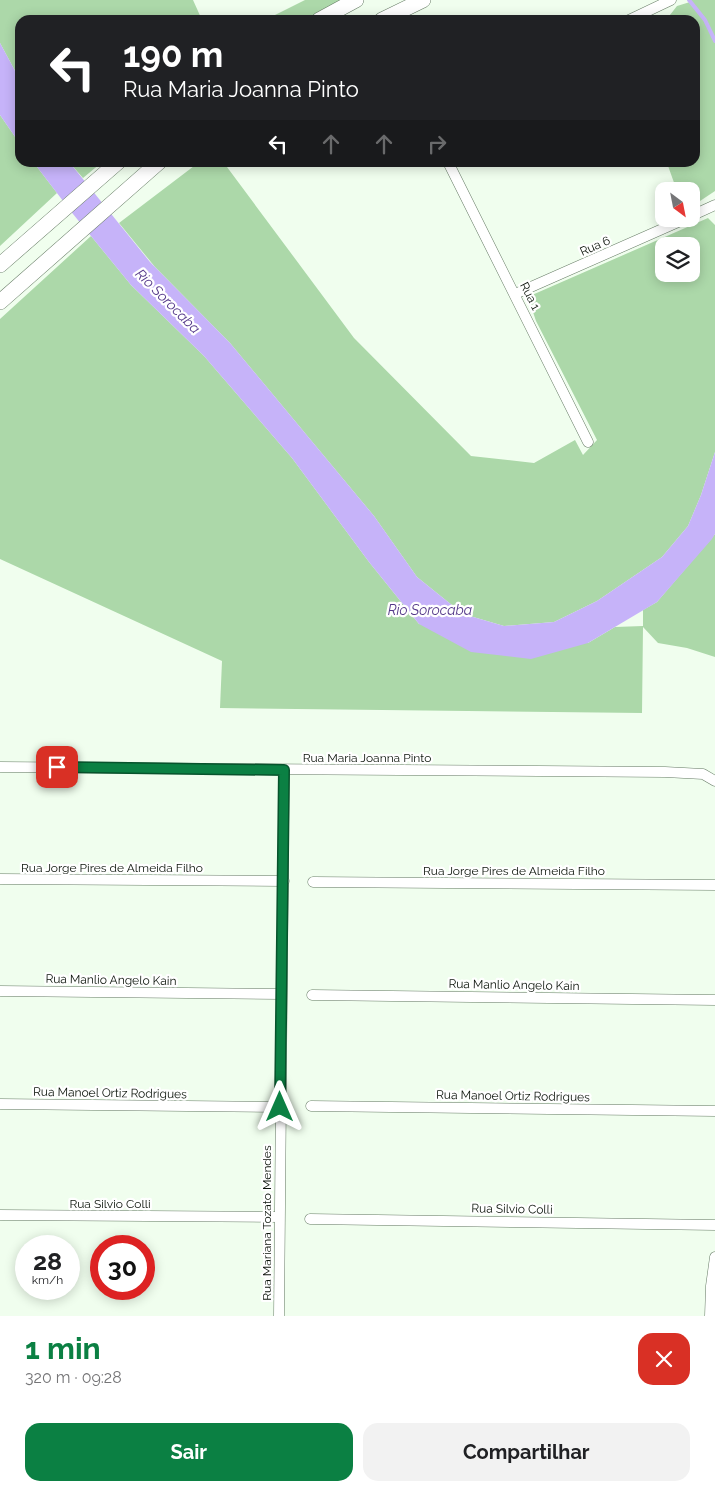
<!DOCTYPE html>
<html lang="pt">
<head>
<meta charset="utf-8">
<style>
  body { margin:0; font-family:Raleway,sans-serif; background:#f2f2f2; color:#202124; height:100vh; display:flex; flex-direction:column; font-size:19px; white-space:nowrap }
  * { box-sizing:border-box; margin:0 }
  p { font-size:16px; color:#757577 }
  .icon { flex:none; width:28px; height:28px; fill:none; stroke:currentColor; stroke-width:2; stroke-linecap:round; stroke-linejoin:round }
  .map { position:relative; height:1316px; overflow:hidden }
  .sheet { display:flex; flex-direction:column; background:#fff; flex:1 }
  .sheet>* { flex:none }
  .guide { position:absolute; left:15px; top:15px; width:685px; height:152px; border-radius:15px; box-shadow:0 2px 12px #0003; background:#202124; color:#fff; overflow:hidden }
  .needle { width:32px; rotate:148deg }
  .controls { position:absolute; left:655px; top:182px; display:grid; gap:10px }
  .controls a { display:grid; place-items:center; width:45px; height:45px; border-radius:10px; background:#fff; box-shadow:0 2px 12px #0003; font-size:25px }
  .speed { position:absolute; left:15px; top:1235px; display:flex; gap:10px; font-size:25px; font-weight:700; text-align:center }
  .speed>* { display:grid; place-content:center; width:65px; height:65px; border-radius:50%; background:#fff; box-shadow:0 2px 12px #0003; line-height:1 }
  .speed small { font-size:12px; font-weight:400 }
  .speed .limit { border:8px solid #d22; background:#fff; color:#111 }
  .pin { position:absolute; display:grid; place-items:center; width:42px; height:42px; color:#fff; margin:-21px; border-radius:10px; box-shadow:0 2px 8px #0006 }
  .me { position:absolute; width:55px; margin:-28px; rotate:0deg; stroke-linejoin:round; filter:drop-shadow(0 0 4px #0008) }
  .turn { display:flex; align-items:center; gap:18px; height:105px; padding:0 25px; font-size:22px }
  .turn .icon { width:65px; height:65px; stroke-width:2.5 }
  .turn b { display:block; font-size:35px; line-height:42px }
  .lanes { display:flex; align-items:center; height:48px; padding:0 25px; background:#0003; justify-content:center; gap:25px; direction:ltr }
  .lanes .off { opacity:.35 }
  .round { display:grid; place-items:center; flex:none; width:52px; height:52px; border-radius:15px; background:#f2f2f2 }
  .head { display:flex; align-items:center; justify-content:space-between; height:85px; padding:0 25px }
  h1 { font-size:30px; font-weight:700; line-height:38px; color:#0b8043 }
  .button { display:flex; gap:10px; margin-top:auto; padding:10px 25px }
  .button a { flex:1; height:58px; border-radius:15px; background:#0b8043; color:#fff; font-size:20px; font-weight:700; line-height:58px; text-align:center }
  .button a+a { background:#f2f2f2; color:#202124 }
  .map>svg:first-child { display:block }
  .green { fill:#acd8a9; fill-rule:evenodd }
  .water { fill:#c6b3f9 }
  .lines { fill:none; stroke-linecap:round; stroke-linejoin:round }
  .stream { stroke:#c6b3f9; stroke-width:4 }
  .minor-casing { stroke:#657a64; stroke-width:11 }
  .secondary-casing { stroke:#657a64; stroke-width:16 }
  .minor { stroke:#fff; stroke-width:10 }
  .secondary { stroke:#fff; stroke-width:15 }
  .route-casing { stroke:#07532c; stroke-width:12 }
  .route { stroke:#0b8043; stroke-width:9 }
  .labels { text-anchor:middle; stroke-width:4.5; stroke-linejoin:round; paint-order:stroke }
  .street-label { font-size:12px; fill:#0b130a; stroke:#fff }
  .water-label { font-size:14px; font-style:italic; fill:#543889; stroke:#fff }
</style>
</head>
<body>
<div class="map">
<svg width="715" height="1316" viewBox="0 0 715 1316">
  <rect width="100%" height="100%" fill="#f0feee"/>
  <path class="green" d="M0 0H193L202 20H20V80L0 43Z
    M305 0H344L310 20H265Z
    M689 0H715V191L697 203 691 201V191H677L667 163 695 162V20H666L677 6 690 2Z
    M0 115 20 144V162L34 163 57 193 0 246Z
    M70 163H101L83 178Z
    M198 163H224L354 338 471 456 534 463 575 440 583 455 597 440 536 321 530 303 532 295 708 218 715 225V452L701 495 688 526 662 557 597 601 554 622 504 626 463 614 417 577 374 516 230 343 155 267 119 223ZM664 246H691V274H664Z
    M91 236 131 285 204 356 292 458 369 562 419 624 588 643 615 627 643 626V610L657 602 715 534V657L687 648 658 643 643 627 642 713 220 708 222 661 0 559V319Z"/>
  <path class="water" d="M0 43 20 80V144L0 115Z
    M34 163H70L150 262 230 343 374 516 417 577 463 614 504 626 554 622 597 601 662 557 688 526 701 495 715 452V534L712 539 657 602 588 643 531 659 471 652 419 624 369 562 292 458 204 356 131 285 73 214Z"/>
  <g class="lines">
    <path class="stream" d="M689 0 705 20 715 41"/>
    <defs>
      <path id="minor" d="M629 20 671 0
        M448 162 588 442
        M691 216 715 205
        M515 294 685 219
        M0 767 665 772 703 774 715 781
        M0 879 284 881
        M313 882 715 885
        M0 991 281 994
        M312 995 715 1000
        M0 1104 281 1107
        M311 1106 715 1111
        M0 1215 279 1217
        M310 1219 715 1225
        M279 1316 284 770
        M710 1316 711 1286 715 1257"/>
      <path id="secondary" d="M319 20 356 0
        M382 20 423 0
        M0 265 118 162
        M0 302 159 162"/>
    </defs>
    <use href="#minor" class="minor-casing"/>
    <use href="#secondary" class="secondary-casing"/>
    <use href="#minor" class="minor"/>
    <use href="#secondary" class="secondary"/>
  </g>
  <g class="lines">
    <defs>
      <path id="route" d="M57 767 284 770 280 1107"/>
    </defs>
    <use href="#route" class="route-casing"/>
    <use href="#route" class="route"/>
  </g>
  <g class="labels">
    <g class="street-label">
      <text transform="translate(595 246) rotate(-24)" y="4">Rua 6</text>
      <text transform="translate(530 296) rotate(63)" y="4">Rua 1</text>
      <text x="367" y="762">Rua Maria Joanna Pinto</text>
      <text x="112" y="872">Rua Jorge Pires de Almeida Filho</text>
      <text x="514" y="875">Rua Jorge Pires de Almeida Filho</text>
      <text transform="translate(111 980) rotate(1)" y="4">Rua Manlio Angelo Kain</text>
      <text transform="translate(514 985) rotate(1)" y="4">Rua Manlio Angelo Kain</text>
      <text transform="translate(110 1093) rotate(1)" y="4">Rua Manoel Ortiz Rodrigues</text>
      <text transform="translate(513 1096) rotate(1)" y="4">Rua Manoel Ortiz Rodrigues</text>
      <text x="110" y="1208">Rua Silvio Colli</text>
      <text transform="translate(512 1209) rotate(1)" y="4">Rua Silvio Colli</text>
      <text transform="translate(267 1223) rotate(-90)" y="4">Rua Mariana Tozato Mendes</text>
    </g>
    <g class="water-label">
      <text transform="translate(168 301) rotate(45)" y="5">Rio Sorocaba</text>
      <text x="430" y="615">Rio Sorocaba</text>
    </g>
  </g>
</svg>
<div class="controls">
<a><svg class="needle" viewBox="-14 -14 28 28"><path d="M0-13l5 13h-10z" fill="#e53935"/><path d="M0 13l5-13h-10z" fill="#757577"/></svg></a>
<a><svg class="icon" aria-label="layers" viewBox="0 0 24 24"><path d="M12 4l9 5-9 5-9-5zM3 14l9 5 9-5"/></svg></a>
</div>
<div class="speed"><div>28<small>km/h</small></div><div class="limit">30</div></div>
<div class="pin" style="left:57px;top:767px;background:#d93025"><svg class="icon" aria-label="arrive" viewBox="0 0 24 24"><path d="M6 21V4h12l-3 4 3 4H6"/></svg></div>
<svg class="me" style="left:280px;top:1107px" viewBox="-20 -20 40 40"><path d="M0-17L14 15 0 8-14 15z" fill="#0b8043" stroke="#fff" stroke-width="4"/></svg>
<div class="guide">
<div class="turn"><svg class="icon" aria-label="left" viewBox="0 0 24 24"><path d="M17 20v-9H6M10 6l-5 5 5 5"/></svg><div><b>190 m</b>Rua Maria Joanna Pinto</div></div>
<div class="lanes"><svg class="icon" aria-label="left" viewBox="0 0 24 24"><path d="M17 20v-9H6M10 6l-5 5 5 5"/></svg><svg class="icon off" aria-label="ahead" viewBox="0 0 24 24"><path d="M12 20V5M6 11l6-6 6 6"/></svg><svg class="icon off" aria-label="ahead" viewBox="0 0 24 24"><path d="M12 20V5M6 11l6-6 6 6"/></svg><svg class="icon off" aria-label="right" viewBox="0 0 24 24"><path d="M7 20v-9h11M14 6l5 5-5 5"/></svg></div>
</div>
</div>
<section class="sheet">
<div class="head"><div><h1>1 min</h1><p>320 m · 09:28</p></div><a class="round" style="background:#d93025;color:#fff"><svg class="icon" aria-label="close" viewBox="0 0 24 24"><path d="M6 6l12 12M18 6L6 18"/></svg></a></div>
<div class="button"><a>Sair</a><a>Compartilhar</a></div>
</section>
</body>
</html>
